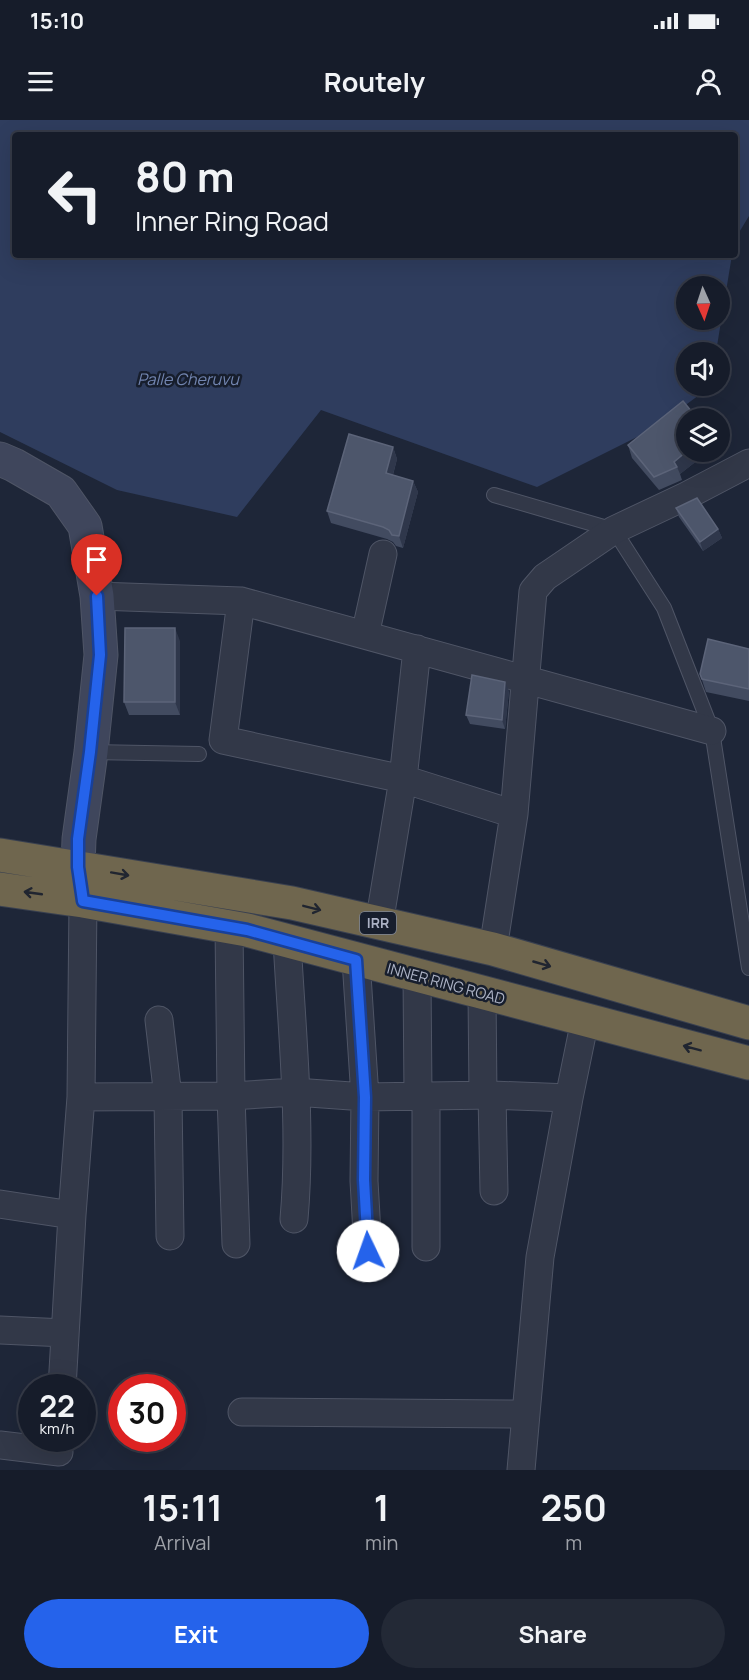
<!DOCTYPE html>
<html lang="en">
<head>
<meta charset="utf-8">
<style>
  body { margin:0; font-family:Manrope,sans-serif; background:#232936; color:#f1f3f6; height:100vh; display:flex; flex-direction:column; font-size:22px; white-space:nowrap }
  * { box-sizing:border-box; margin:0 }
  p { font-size:20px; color:#9ea1a8 }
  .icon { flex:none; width:33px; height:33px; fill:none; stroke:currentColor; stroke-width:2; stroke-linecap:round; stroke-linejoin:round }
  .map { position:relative; height:1350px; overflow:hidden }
  .details { display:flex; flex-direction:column; background:#161c2a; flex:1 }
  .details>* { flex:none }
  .guide { position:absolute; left:12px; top:12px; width:726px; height:126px; border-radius:6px; box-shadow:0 6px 24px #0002,0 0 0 2px #353a47; background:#161c2a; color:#f1f3f6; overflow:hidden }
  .needle { width:39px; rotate:177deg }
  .tools { position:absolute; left:676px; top:156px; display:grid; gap:12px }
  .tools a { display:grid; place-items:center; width:54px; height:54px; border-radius:50%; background:#161c2a; box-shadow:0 6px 24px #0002,0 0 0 2px #353a47; font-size:30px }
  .speed { position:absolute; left:18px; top:1254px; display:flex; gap:12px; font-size:30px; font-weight:700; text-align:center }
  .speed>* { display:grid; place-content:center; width:78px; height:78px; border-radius:50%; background:#161c2a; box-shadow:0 6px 24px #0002,0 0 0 2px #353a47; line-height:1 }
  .speed small { font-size:15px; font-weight:400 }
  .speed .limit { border:9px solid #d22; background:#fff; color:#111 }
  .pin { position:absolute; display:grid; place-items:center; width:51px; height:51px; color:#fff; margin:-62px -26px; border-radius:50% 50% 50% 0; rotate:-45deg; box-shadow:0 0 6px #0007 }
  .pin .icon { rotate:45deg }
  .me { position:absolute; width:66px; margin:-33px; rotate:357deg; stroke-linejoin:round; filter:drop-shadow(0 0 4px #0008) }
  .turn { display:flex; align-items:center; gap:21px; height:126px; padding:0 24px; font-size:27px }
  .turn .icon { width:78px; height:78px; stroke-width:2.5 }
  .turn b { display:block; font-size:42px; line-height:51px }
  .eta { display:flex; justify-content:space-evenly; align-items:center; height:102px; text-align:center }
  .eta b { font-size:36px; font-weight:700; line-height:42px }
  .button { display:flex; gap:12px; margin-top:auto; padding:12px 24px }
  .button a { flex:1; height:69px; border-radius:36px; background:#2563eb; color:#fff; font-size:24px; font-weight:700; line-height:69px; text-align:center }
  .button a+a { background:#232936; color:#f1f3f6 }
  .status { display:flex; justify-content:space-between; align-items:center; height:42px; padding:0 30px; background:#161c2a; direction:ltr }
  .status svg { height:16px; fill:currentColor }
  header { display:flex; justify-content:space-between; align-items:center; height:78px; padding:0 24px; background:#161c2a; font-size:27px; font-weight:700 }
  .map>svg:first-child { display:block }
  .water { fill:#2f3d5e; fill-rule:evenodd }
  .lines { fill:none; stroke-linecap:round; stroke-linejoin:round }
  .lane-casing { stroke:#4f5566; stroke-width:16 }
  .street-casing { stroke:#4f5566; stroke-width:29 }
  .secondary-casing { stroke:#4f5566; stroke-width:35 }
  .highway-casing { stroke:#394050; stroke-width:35 }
  .lane { stroke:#323848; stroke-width:14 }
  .street { stroke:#323848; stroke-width:27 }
  .secondary { stroke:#3f465c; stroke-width:33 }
  .highway { stroke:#6f664e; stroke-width:33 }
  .wall { fill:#424b60 }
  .shaded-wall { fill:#2f374b }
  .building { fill:#4d566b; stroke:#5c6479; stroke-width:1.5 }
  .oneway { stroke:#202530 }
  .route-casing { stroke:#184099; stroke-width:15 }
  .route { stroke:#2563eb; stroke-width:10 }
  .labels { text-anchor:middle; stroke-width:5; stroke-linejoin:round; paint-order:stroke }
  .shield { fill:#171e2d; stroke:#7f8697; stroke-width:1.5 }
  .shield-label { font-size:14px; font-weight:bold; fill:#acb2c5 }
  .street-label { font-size:15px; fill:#acb2c5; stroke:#171e2d }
  .water-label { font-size:16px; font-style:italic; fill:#7285b0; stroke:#171e2d }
</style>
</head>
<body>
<div class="status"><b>15:10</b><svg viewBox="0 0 49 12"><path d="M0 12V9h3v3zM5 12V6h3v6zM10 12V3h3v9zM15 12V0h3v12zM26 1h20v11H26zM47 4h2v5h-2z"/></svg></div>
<header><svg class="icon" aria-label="menu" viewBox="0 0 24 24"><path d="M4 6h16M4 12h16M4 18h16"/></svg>Routely<svg class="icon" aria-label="person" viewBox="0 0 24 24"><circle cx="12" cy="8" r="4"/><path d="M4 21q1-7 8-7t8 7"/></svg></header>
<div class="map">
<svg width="749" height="1350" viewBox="0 0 749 1350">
  <rect width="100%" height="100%" fill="#1e2638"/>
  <path class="water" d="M0 0H749V96L735 119V15H15V135H732L716 232H687V266H710V267L653 309 537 367 321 290 237 397 117 370 0 312ZM687 166H720V200H687Z"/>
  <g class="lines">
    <defs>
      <path id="lane" d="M494 375 614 410 664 488 712 611 749 848
        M91 632 199 634"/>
      <path id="street" d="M97 476 241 481
        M365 515 383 434
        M514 694 403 659 223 620 241 481 712 611
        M379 804 403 659 417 529
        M229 807 231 976 236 1124
        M287 821C292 912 302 1009 294 1099
        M493 829 514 694 533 471 545 457 614 410 686 376 749 343
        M356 840 365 977 364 1061 368 1131
        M417 856 418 975
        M482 873 483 975
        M159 900 168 977 170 1116
        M426 975V1127
        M492 975 494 1071
        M81 977 231 976 295 972 365 977 492 975 569 978
        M0 1084 72 1095
        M0 1210 65 1213
        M62 1268 72 1095 81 977 83 781
        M242 1292 525 1294
        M0 1325 59 1332
        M521 1350 540 1137 569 978 585 900"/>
      <path id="secondary" d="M0 339 14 345 61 372 85 406 97 476 101 535 91 632 79 719 78 747 82 777"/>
      <path id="highway" d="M0 735 292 783 493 829 749 903
        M0 769 83 781 247 810 749 943"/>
    </defs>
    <use href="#lane" class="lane-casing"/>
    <use href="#street" class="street-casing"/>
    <use href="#secondary" class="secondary-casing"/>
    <use href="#highway" class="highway-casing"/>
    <use href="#lane" class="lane"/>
    <use href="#street" class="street"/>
    <use href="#secondary" class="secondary"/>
    <use href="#highway" class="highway"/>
  </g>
  <path class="wall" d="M628 325 687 332H708L680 354 682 360 659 370 632 338Z
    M393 327 397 339 393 355 413 361 418 372 403 428 396 426 393 422 387 419 331 403 327 391Z
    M676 388 718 409 722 418 703 431 679 397Z
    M180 521V595H129L124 582Z
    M749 529V581L706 572 700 554Z
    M509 571 505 609 470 604 466 595Z"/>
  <path class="shaded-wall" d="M393 327 397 339 390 365 386 353Z
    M687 332H708L680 354 677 347 674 342Z
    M413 361 418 372 403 428 399 416Z
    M718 409 722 418 703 431 700 422Z
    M175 508 180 521V595L175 582Z
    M505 562 509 571 505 609 502 600Z"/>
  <path class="building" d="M683 281 697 298H687V331L674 342 677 347 654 357 628 325Z
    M349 314 393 327 386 353 413 361 399 416 392 415 389 410 383 407 327 391Z
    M697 378 718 409 700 422 676 388Z
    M125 508H175V582H124Z
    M708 519 749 529V569L702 559 700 554Z
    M472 555 505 562 502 600 466 595Z"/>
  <defs><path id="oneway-shaft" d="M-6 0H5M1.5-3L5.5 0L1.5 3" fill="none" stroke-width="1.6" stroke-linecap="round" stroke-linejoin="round" transform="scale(1.5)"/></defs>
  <g class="oneway">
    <use href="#oneway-shaft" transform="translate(120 754) rotate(10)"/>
    <use href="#oneway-shaft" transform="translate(33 773) rotate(-172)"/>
    <use href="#oneway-shaft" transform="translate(312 788) rotate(14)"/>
    <use href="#oneway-shaft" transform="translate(542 844) rotate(16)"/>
    <use href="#oneway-shaft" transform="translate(692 928) rotate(-165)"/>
  </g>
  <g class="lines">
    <defs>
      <path id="route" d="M97 476 100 535 90 632 78 719V747L83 781 247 810 356 840 365 977 364 1060 368 1131"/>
    </defs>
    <use href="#route" class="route-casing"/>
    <use href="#route" class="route"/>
  </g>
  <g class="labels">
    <rect class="shield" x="360" y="792" width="36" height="22" rx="4.5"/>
    <g class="shield-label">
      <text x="378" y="808">IRR</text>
    </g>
    <g class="street-label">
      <text transform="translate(446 864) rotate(15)" y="5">INNER RING ROAD</text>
    </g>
    <g class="water-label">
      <text x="188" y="265">Palle Cheruvu</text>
    </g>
  </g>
</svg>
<div class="tools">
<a><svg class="needle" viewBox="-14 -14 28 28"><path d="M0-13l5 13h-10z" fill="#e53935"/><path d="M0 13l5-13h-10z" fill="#9ea1a8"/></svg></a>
<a><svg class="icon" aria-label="sound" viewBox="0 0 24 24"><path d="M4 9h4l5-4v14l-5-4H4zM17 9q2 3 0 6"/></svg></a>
<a><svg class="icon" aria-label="layers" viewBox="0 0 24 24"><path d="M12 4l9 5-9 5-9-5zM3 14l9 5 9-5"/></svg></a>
</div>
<div class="speed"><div>22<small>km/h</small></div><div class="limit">30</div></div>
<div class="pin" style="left:97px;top:476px;background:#d93025"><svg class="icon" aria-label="arrive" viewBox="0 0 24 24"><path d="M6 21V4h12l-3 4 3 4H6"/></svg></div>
<svg class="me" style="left:368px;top:1131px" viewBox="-20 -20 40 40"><circle r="19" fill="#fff"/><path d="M0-13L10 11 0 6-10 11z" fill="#2563eb"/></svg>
<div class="guide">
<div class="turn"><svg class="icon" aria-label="left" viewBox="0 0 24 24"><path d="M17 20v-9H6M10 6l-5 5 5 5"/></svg><div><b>80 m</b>Inner Ring Road</div></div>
</div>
</div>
<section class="details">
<div class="eta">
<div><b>15:11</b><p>Arrival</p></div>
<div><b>1</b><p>min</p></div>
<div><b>250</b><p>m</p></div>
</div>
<div class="button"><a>Exit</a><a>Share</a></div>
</section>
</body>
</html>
